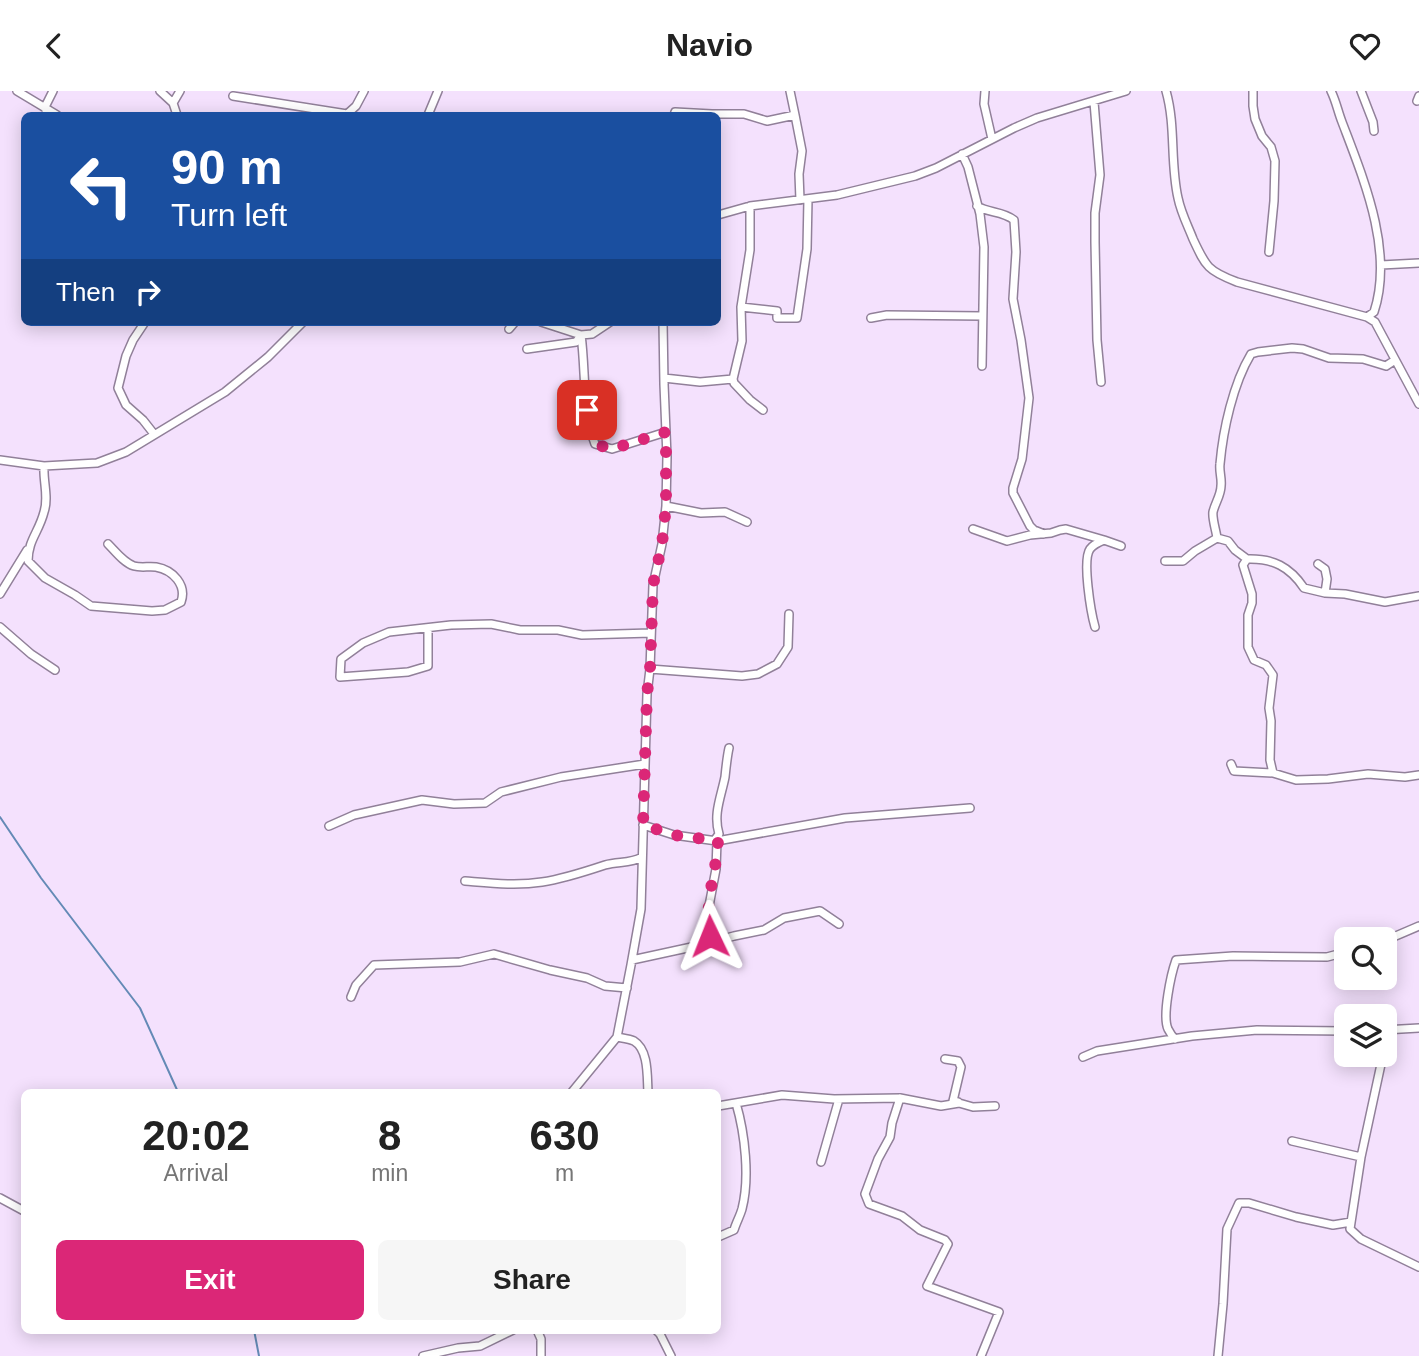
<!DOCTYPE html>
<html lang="en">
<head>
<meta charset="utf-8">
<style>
  body { margin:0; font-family:Arial,sans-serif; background:#f6f6f6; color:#222; height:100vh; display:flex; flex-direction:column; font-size:26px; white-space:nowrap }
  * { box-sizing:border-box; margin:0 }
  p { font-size:23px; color:#767676 }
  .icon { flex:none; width:38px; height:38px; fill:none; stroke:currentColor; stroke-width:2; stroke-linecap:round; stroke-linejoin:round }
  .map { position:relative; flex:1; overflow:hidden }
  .drawer { position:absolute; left:21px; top:998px; width:700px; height:245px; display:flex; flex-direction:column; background:#fff; border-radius:10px; box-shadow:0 4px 18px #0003 }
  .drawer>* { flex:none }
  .banner { position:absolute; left:21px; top:21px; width:700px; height:214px; border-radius:10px; box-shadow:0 4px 18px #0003; background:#1a4fa0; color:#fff; overflow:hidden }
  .buttons { position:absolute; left:1334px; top:836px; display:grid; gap:14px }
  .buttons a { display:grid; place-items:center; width:63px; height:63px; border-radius:10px; background:#fff; box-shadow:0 4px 18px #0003; font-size:35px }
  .pin { position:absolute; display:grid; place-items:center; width:60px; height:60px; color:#fff; margin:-30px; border-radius:14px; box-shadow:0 4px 10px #0006 }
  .me { position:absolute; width:77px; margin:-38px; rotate:358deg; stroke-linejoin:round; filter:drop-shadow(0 0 5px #0008) }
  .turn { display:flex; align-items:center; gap:24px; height:147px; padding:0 35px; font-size:32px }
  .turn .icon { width:91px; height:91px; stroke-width:2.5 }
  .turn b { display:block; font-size:49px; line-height:60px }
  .then { display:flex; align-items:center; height:66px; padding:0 35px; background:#0003; gap:14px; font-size:26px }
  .eta { display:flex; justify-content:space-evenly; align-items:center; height:119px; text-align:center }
  .eta b { font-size:42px; font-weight:800; line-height:49px }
  .cta { display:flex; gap:14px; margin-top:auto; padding:14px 35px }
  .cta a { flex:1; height:80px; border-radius:10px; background:#db2777; color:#fff; font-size:28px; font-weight:800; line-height:80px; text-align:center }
  .cta a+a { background:#f6f6f6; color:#222 }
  header { display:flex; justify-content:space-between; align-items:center; height:91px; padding:0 35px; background:#fff; font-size:32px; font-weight:800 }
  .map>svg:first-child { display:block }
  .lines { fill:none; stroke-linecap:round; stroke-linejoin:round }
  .stream { stroke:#648ab6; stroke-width:2 }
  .minor-casing { stroke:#918099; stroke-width:10 }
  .minor { stroke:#fff; stroke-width:7 }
  .route { stroke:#db2777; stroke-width:12; stroke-dasharray:0 21.6 }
</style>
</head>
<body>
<header><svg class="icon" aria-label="back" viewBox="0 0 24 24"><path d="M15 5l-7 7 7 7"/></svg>Navio<svg class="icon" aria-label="heart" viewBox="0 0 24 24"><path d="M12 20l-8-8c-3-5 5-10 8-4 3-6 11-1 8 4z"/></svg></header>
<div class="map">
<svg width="1419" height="1265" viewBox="0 0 1419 1265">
  <rect width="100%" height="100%" fill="#f4e1fd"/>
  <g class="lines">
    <path class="stream" d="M0 726 41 787 140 917 178 1001
      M254 1239 259 1265"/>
    <defs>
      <path id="minor" d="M17 0 57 24
        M160 0 173 12 177 24
        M790 0 795 24
        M985 0 984 13 992 48
        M1166 0C1176 35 1170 72 1178 107 1181 122 1188 135 1193 148 1206 176 1208 180 1237 191L1367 226 1375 231 1419 313
        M1253 0V15L1255 28 1262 45 1271 56 1275 70 1274 110 1269 161
        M1331 0C1336 10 1338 21 1342 31 1364 89 1394 160 1374 221L1367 226
        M1361 0 1373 31 1374 40
        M233 5 347 23
        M1417 10 1419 5
        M1094 11 1100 84 1095 122V151L1097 249 1101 291
        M173 12 180 0
        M47 24 45 16 53 0
        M346 24 356 15 364 0
        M428 24 438 0
        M674 24 675 21 712 23H744L767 30 795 24 802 60 799 83 800 109
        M962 63 968 76 980 123 984 156 982 275
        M750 115V159L741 216 742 250 733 288 734 292 750 309 763 319
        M977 115C988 122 1003 120 1014 129L1016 161 1013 208 1021 249 1029 307 1022 368 1013 397V402L1030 435 1034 439 1044 443
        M718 124 750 115 837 104 915 85 936 77 1014 37 1037 27 1126 0
        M1381 174 1419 172
        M741 216 777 220V227H797L807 158 808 108
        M871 227 887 224 982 225
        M145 231 133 249 126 265 118 297 126 314 143 329 154 343
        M541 231 581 244C586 281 582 319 595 353L612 358 666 341
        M509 238 515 231
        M527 258 576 251 581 244 592 243 610 231
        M664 287 700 291 733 288
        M0 369 44 375 97 372 126 361 225 301 268 266 303 231
        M44 375C43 391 49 406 44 421 39 441 28 449 28 470L45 487 75 504 91 515 152 520 165 519 181 511C187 494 173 479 156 476 149 475 141 477 134 475 124 472 115 460 108 453
        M666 415 701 422 725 421 747 431
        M973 438 1007 450 1030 444 1051 442 1060 439 1066 438 1104 449
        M1217 447C1216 439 1212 428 1213 421 1215 412 1221 404 1221 395 1222 387 1219 381 1220 373 1223 339 1233 293 1251 263L1258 261 1292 257 1303 258 1329 267 1363 268 1386 275 1395 269
        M1247 468C1273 467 1290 476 1304 497L1325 502 1345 503 1385 511 1419 505
        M1165 470H1183L1195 460 1217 447 1228 450 1235 459 1247 468 1243 474 1252 503V512L1248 524V556L1254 569 1266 574 1273 584 1269 617 1271 630 1270 669 1273 682
        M1318 473 1325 478 1327 488 1325 502
        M0 503 27 459
        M0 536 31 563 55 579
        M1095 536C1091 522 1082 469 1090 458 1093 454 1099 451 1104 449L1121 455
        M428 537V575L408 581 340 586 341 568 363 552 389 541 451 534 491 533 520 539H558L582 544 651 542
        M650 578 742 585 758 583 777 573 788 556 789 523
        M1231 673 1234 680 1273 682 1296 689 1328 688 1368 683 1405 686 1419 684
        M643 734 674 744 717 750 845 727 970 717
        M329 735 354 724 422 709 454 713 485 712 501 701 561 686 645 673
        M714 750 719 743C713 723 721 706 725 686 726 676 727 666 729 657
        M465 790C490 792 516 795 542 791 563 788 584 781 605 774 618 770 630 773 642 766
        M1384 850 1419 835
        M710 851 711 834 709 815 716 778 717 750
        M632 869 701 854 734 845 764 839 784 827 820 820 839 833
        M351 906 356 894 374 874 460 871 494 863 550 879 587 887 605 895 627 897
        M1384 939 1419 937
        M617 946C622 947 630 948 634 950 649 959 647 986 648 1001
        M1175 948C1173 946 1169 940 1168 938 1162 925 1171 883 1176 869L1233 865 1327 866 1346 861
        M1384 959 1389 939
        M1383 964 1361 1066 1350 1138 1361 1148 1419 1176
        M1083 966 1097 960 1192 945 1257 939 1346 940
        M945 968 958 970 961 976 953 1010 958 1011
        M572 1001 617 946 631 874 641 818 647 603 650 578 653 494 662 453 666 415 667 366 664 293 663 231
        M900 1007 892 1032 890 1046 878 1068 865 1103 869 1113 902 1125 920 1139 945 1149 948 1153 927 1195 999 1221 981 1265
        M718 1015 782 1004 834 1008 900 1007 941 1015 959 1012 973 1016 995 1015
        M1292 1050 1361 1066
        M821 1071 839 1008
        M0 1107 24 1120
        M718 1146 734 1139C736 1132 740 1125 742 1118 750 1087 745 1043 736 1012
        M537 1239 541 1248V1265
        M656 1239 660 1243 671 1265
        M423 1265 458 1257 480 1255 513 1239
        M1218 1265 1223 1213 1227 1138 1239 1112H1249L1296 1126 1333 1134 1351 1131"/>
    </defs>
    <use href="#minor" class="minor-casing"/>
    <use href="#minor" class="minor"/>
  </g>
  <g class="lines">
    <path class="route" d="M587 319 588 335 595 353 612 358 666 341V415L662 453 653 494 650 578 647 603 643 734 674 744 718 750C717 772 711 791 709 812 708 823 711 834 710 845"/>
  </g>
</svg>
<div class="buttons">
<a><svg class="icon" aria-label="search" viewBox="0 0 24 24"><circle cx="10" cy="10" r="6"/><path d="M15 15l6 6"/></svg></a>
<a><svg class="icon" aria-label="layers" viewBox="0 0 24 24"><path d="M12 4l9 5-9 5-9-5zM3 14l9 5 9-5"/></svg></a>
</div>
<div class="pin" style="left:587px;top:319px;background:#d93025"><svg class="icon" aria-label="arrive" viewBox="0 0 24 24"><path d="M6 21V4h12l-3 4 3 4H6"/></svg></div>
<svg class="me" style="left:710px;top:845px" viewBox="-20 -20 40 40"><path d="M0-17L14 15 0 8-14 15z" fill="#db2777" stroke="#fff" stroke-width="4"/></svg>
<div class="banner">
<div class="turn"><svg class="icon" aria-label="left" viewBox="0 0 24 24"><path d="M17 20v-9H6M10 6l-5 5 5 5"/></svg><div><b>90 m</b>Turn left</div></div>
<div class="then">Then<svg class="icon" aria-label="right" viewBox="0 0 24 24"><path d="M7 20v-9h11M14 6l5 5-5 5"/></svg></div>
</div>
<section class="drawer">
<div class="eta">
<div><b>20:02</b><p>Arrival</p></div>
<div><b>8</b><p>min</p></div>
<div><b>630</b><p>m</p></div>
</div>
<div class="cta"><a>Exit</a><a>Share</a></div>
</section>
</div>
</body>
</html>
